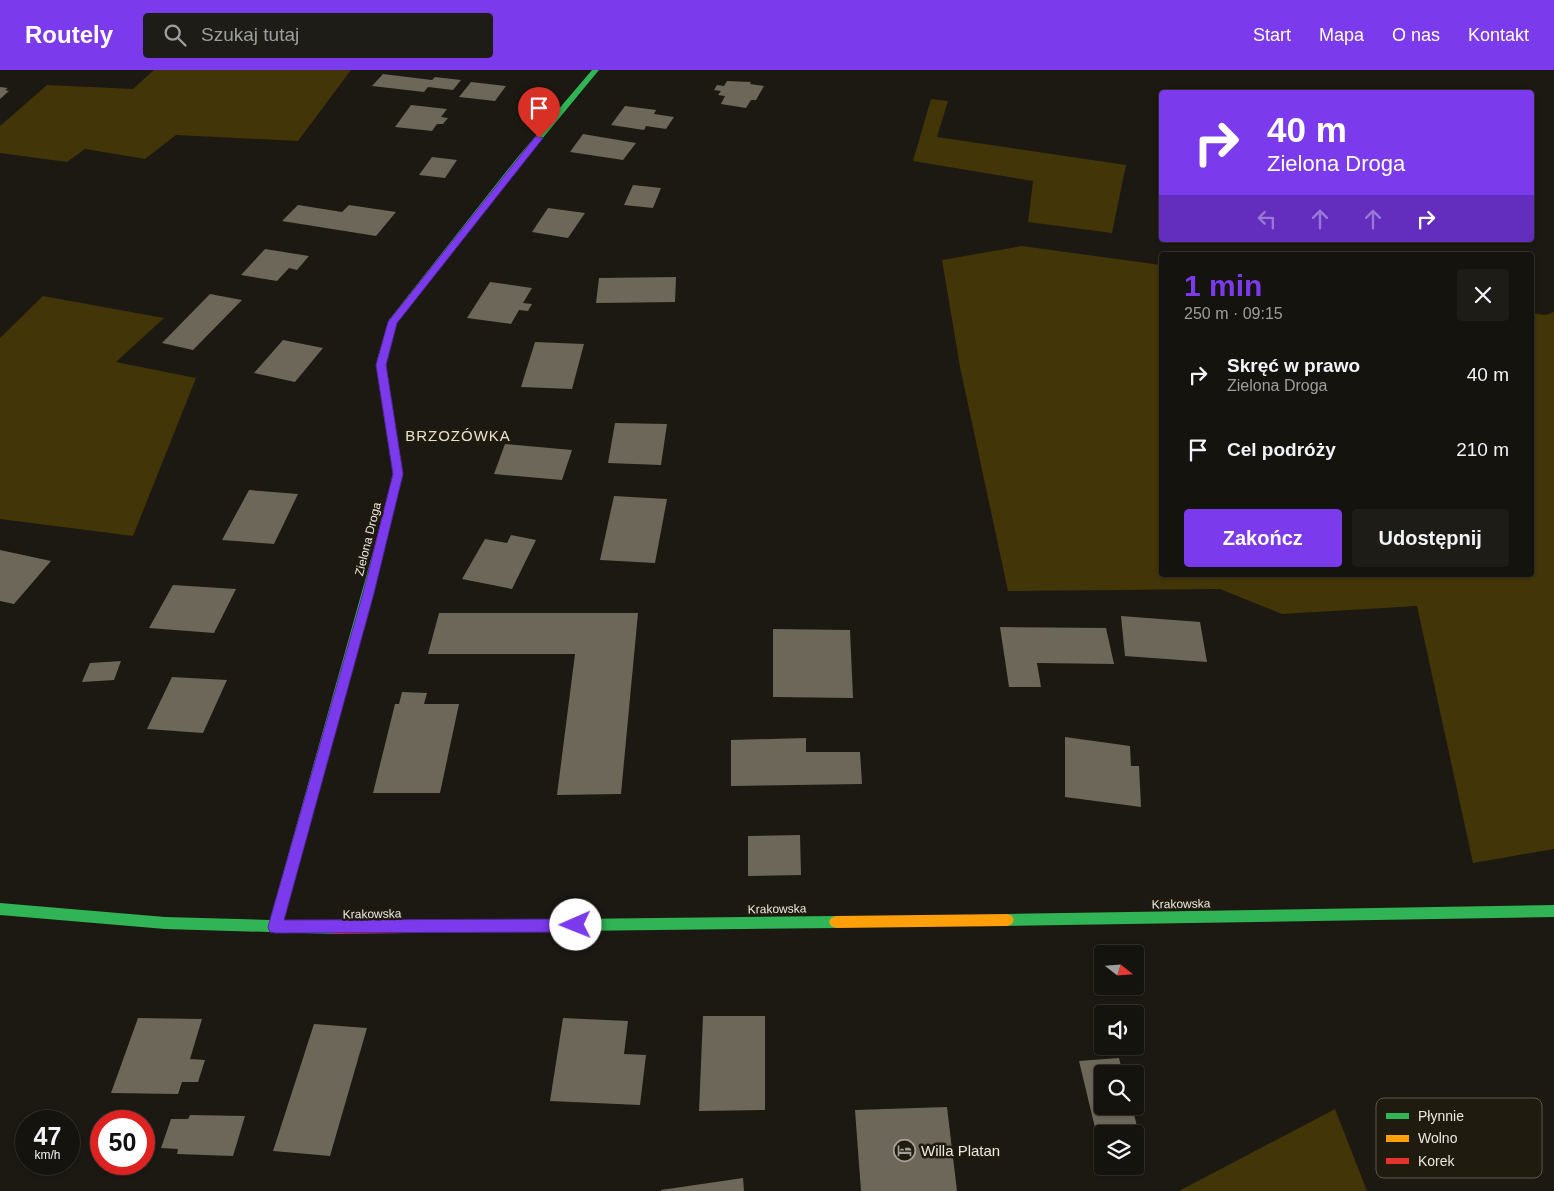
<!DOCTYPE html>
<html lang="pl">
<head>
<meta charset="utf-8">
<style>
  body { margin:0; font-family:Helvetica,sans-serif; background:#1d1c17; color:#f1f3f6; height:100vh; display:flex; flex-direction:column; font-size:19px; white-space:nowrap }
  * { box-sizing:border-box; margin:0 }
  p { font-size:16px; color:#9d9e9e }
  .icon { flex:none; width:28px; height:28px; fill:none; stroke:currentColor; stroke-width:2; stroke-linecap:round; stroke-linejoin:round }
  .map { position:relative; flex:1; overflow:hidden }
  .side { position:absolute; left:1159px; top:182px; width:375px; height:325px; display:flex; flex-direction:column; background:#14130e; border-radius:5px; box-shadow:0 1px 4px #0004,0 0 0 1px #33322e }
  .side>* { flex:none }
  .hud { position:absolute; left:1159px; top:20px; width:375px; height:152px; border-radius:5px; box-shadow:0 1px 4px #0004,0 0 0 1px #33322e; background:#7c3aed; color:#fff; overflow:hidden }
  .needle { width:32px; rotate:107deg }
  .controls { position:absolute; left:1094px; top:875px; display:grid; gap:10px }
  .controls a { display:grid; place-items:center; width:50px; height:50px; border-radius:5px; background:#14130e; box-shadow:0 1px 4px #0004,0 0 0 1px #33322e; font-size:25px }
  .speed { position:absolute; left:15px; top:1040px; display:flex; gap:10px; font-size:25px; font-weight:700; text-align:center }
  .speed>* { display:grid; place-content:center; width:65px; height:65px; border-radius:50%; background:#14130e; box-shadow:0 1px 4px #0004,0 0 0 1px #33322e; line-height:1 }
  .speed small { font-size:12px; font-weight:400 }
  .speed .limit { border:8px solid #d22; background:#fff; color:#111 }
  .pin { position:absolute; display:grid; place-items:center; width:42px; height:42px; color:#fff; margin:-51px -21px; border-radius:50% 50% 50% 0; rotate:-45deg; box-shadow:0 0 5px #0007 }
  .pin .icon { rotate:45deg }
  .me { position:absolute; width:55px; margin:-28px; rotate:269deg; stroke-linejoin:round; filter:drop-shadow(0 0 4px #0008) }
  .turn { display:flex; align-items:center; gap:18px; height:105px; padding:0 25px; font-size:22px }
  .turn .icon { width:65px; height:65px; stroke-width:2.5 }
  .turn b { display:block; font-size:35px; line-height:42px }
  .lanes { display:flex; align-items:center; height:48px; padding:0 25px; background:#0003; justify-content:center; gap:25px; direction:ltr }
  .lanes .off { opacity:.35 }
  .round { display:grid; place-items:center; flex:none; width:52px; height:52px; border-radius:5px; background:#1d1c17 }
  .summary { display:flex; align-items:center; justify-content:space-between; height:85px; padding:0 25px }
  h1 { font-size:30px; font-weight:700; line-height:38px; color:#7c3aed }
  .button { display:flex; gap:10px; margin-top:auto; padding:10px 25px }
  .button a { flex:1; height:58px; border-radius:5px; background:#7c3aed; color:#fff; font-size:20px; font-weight:700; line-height:58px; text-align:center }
  .button a+a { background:#1d1c17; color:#f1f3f6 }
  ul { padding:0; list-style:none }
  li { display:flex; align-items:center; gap:15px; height:75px; padding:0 25px }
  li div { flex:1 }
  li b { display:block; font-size:19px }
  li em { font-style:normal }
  header { display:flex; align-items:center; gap:30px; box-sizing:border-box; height:70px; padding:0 25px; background:#7c3aed; color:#fff }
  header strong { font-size:24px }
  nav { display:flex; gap:28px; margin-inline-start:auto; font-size:18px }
  .search { width:350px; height:45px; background:#1d1c17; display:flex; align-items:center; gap:12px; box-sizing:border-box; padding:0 18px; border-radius:5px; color:#9d9e9e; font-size:19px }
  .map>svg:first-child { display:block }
  .green { fill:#423508 }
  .building { fill:#6c6758 }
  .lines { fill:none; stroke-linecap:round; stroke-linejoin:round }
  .fast { fill:#30b455; fill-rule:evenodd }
  .slow { fill:#ff9f0a; fill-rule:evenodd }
  .jam { fill:#e5322d; fill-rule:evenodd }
  .route { fill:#7c3aed; stroke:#51269a }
  .labels { text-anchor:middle; stroke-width:5; stroke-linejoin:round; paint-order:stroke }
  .street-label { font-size:12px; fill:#ebe8e0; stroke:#1f1b0e }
  .quarter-label { font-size:15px; letter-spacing:1px; fill:#e7e1d0; stroke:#1f1b0e }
  .near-poi-label { font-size:15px; fill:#ebe8e0; stroke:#1f1b0e; text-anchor:start }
  .key { fill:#1f1b0e; stroke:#5c584d; stroke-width:1 }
  .key-label { font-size:14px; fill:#ebe8e0 }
</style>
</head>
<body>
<header>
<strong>Routely</strong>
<div class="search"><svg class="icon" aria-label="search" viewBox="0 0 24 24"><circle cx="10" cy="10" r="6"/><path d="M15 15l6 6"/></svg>Szukaj tutaj</div>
<nav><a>Start</a><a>Mapa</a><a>O nas</a><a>Kontakt</a></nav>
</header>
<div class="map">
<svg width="1554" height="1121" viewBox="0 0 1554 1121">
  <rect width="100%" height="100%" fill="#1b1912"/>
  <path class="green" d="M154 0H351L298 71 176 65 145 89 85 79 67 92 0 83V56L47 15 133 19Z
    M931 29 948 31 937 67 1126 95 1112 163 1028 152 1033 111 913 91Z
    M1022 176 1161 195V505H1531V243L1546 245 1554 242V779L1473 793 1417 536 1282 544 1220 519 1008 521 960 297 942 190Z
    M43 226 164 248 116 292 196 308 133 466 0 449V268Z
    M1335 1039 1367 1121H1179Z"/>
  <path class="building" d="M383 4 432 10 435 7 461 10 453 20 428 17 424 22 372 16Z
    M727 11 751 12 750 14 764 16 756 30H751L746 38 721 34 725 26 718 25 721 21 714 20 717 15 724 16Z
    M471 12 506 16 495 31 459 27Z
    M0 17 8 18 5 20 9 21 0 29Z
    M411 35 447 39 441 47 448 48 443 54H437L432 61 395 57Z
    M625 36 656 40 654 44 674 47 666 59 646 56 644 60 611 55Z
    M583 64 636 73 623 90 570 82Z
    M432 87 457 90 445 108 419 105Z
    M633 115 661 118 653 138 624 135Z
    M298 135 342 142 349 135 396 142 376 166 282 151Z
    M548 138 585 143 568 168 532 162Z
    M265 179 309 186 297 200 289 198 277 211 241 205Z
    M676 207 675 232 596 233 599 208Z
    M490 212 532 218 523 233 532 234 528 241 519 240 511 254 467 248Z
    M210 224 242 230 193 280 162 273Z
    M283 270 323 278 295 312 254 303Z
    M535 272 584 274 572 319 521 317Z
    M615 353 667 354 661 395 608 393Z
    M505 374 572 380 562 410 494 404Z
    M249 420 298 424 274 474 222 470Z
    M614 426 667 429 655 493 600 490Z
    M511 465 536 470 512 519 462 509 485 469 507 473Z
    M0 480 51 491 14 534 0 531Z
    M173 515 236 519 214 563 149 558Z
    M439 543H638L621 724 557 725 575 584H428Z
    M1121 546 1200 552 1207 592 1125 586Z
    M1000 557 1106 558 1114 594 1037 593 1041 617H1009Z
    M773 559 850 560 853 628 773 627Z
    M121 591 114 610 82 612 90 593Z
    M172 607 227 610 203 663 147 659Z
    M402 622 427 623 424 634H459L440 723H373L395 634H399Z
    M1065 667 1130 676 1131 696H1139L1141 737 1065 727Z
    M806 668V682H860L862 714 731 716V670Z
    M800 765 801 805 748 806V766Z
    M703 946H765V1040L699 1041Z
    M138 948 202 949 190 989 205 990 198 1012H182L178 1024 111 1023Z
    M563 948 628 951 624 984 646 985 640 1035 550 1031Z
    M314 954 367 958 330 1086 273 1081Z
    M1119 988 1123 1004H1102V1036H1132L1143 1081H1135V1064H1102V1087L1079 991Z
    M947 1037 957 1121H861L855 1040Z
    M190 1045 245 1046 233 1086 177 1084 178 1079 161 1078 171 1049H188Z
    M743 1108 744 1121H661V1120Z"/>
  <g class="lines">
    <path class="fast" d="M592 0H599L523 92 396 252 387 290 385 292H379L377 290 389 250 517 88Z
      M378 478 383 482 284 850 335 852 340 853 342 858 340 863 335 864 165 859 0 845V833L165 847 270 850 373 482Z
      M1554 835V847L1007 856 1002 854 1000 850 1002 846 1007 844Z
      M836 846 841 848 843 852 841 856 836 858 483 862 478 861 476 856 478 851 483 850Z"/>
    <path class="slow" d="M1007 844 1012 846 1014 850 1012 854 1007 856 836 858 831 856 829 852 831 848 836 846Z"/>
    <path class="jam" d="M382 287 387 290 386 295 403 404 383 482 378 486 373 482 393 404 376 295 379 288Z
      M483 850 488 851 490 856 488 861 483 862 335 864 330 863 328 858 330 853 335 852Z"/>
  </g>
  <path class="route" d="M536 66 543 68 397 253 386 295 403 404 374 523 284 850 576 849 581 851 583 855 581 860 576 862 275 863 270 862 268 857 363 523 393 404 376 295 388 252Z"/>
  <defs>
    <symbol id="hotel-ring" viewBox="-11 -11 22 22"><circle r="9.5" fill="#1f1b0e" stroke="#a2a098" stroke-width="1.5"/><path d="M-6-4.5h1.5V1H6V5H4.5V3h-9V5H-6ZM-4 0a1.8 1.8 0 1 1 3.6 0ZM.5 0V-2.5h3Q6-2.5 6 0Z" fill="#a2a098"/></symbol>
  </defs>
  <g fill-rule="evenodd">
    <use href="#hotel-ring" x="892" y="1068" width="25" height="25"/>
  </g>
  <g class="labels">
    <g class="street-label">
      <text transform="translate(368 469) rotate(-76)" y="4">Zielona Droga</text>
      <text transform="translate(1181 834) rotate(-1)" y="4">Krakowska</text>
      <text transform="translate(777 839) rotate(-1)" y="4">Krakowska</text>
      <text transform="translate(372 844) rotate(-1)" y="4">Krakowska</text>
    </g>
    <g class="quarter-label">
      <text x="458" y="371">BRZOZÓWKA</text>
    </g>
    <g class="near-poi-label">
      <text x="921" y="1086">Willa Platan</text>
    </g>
  </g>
  <rect x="1376" y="1028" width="166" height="80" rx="8" class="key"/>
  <rect x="1386" y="1043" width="23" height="6" fill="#30b455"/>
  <rect x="1386" y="1065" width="23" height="7" fill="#ff9f0a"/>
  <rect x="1386" y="1088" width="23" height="6" fill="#e5322d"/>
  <g class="key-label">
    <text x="1418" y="1051">Płynnie</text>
    <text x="1418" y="1073">Wolno</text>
    <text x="1418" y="1096">Korek</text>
  </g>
</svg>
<div class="controls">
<a><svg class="needle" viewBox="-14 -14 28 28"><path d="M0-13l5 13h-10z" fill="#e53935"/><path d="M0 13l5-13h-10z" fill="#9d9e9e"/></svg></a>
<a><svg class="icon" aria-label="sound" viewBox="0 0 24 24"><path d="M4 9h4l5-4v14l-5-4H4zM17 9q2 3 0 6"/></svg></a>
<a><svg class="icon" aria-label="search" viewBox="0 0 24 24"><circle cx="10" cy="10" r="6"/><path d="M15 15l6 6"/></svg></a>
<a><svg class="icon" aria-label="layers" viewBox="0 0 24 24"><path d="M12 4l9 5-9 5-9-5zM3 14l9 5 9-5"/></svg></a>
</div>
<div class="speed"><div>47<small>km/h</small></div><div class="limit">50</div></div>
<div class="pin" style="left:539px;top:68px;background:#d93025"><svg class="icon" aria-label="arrive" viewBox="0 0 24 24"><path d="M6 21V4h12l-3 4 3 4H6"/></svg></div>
<svg class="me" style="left:576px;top:855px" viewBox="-20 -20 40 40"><circle r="19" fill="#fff"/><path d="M0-13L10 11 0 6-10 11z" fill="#7c3aed"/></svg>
<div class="hud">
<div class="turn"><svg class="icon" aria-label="right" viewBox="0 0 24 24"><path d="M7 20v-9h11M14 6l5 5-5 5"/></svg><div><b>40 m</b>Zielona Droga</div></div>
<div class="lanes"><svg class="icon off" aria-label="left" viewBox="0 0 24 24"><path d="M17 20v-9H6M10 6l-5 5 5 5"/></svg><svg class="icon off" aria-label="ahead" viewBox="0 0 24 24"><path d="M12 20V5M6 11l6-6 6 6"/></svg><svg class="icon off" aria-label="ahead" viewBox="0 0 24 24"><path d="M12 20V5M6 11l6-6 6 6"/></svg><svg class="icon" aria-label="right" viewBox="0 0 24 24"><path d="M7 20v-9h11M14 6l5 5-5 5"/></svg></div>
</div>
<section class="side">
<div class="summary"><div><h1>1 min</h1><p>250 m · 09:15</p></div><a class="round"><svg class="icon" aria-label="close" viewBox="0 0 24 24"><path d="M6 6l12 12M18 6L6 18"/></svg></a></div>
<ul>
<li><svg class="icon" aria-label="right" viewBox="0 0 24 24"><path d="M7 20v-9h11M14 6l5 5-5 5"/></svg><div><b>Skręć w prawo</b><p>Zielona Droga</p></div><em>40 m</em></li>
<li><svg class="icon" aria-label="arrive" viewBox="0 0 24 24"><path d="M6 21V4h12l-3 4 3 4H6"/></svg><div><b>Cel podróży</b></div><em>210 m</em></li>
</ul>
<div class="button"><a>Zakończ</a><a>Udostępnij</a></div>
</section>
</div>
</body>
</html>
